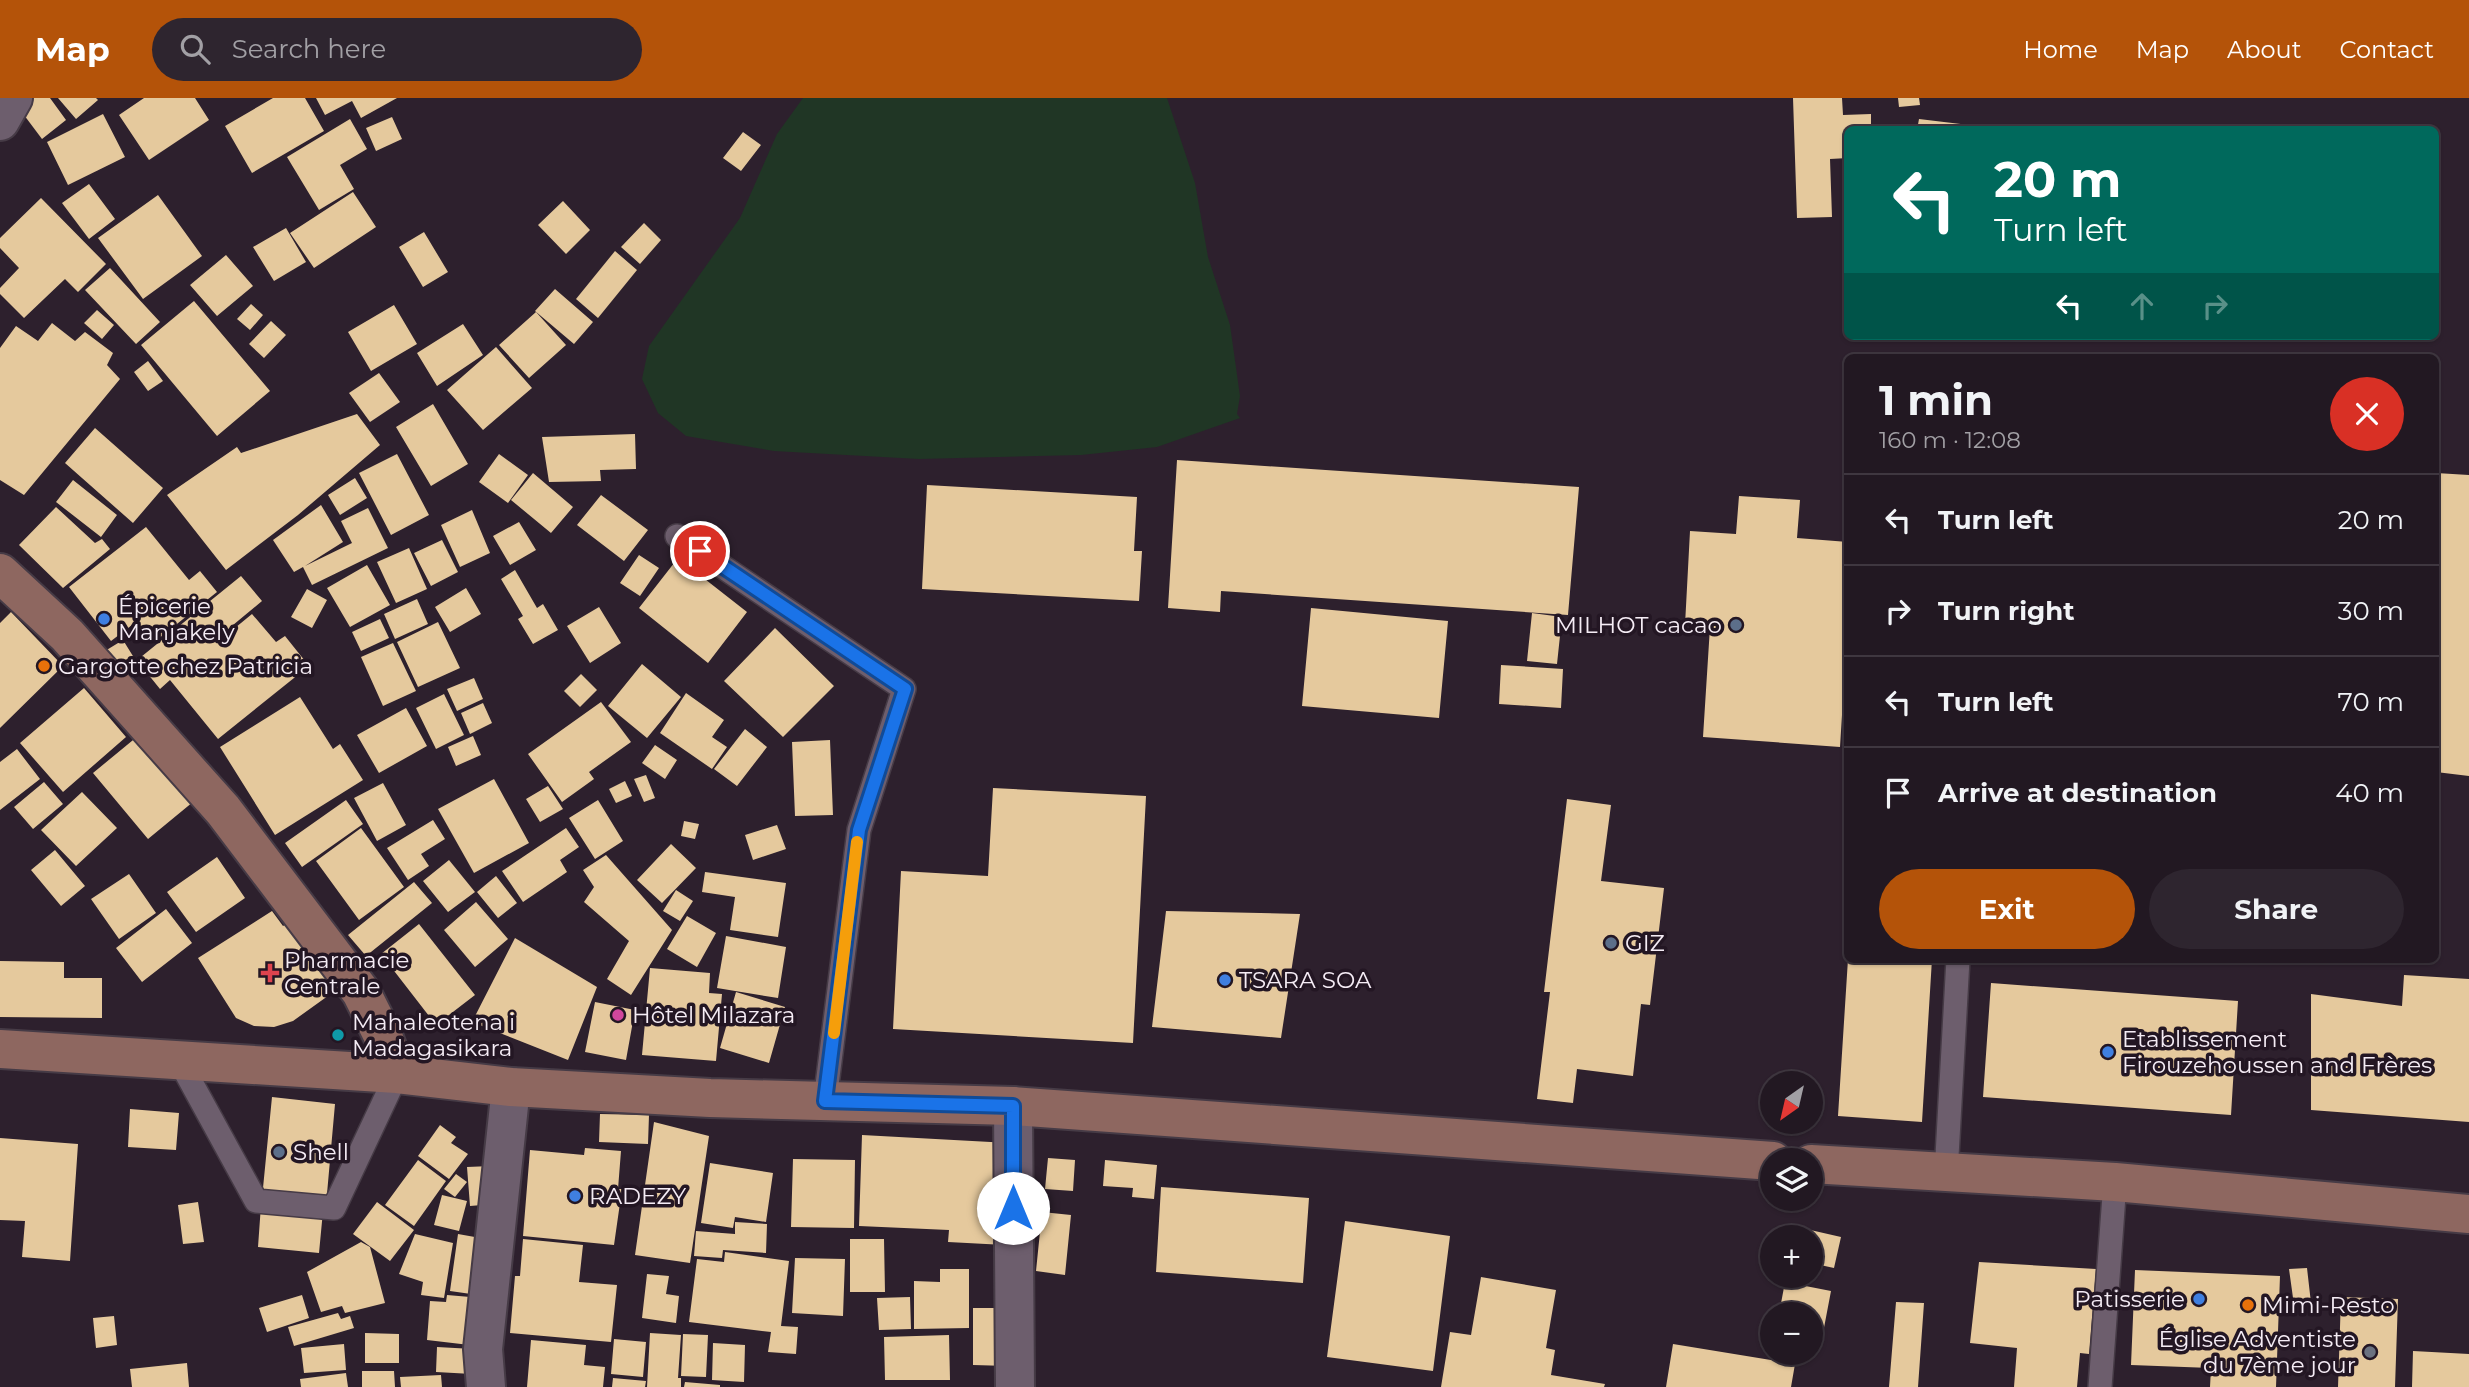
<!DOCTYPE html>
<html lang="en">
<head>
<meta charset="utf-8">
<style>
  body { margin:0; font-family:Montserrat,sans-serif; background:#2e252f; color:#f1f3f6; height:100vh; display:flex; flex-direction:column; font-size:26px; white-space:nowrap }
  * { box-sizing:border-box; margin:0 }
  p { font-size:23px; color:#a2a0a5 }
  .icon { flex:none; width:38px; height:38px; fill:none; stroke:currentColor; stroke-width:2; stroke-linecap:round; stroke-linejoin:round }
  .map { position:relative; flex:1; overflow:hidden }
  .side { position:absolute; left:1844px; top:256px; width:595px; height:609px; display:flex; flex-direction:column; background:#221822; border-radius:10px; box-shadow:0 2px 5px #0004,0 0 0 2px #3f3740 }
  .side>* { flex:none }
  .guide { position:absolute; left:1844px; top:28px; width:595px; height:214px; border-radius:10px; box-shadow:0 2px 5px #0004,0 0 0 2px #3f3740; background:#00695c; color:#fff; overflow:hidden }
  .needle { width:46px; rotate:214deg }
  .buttons { position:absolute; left:1760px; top:973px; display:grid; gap:14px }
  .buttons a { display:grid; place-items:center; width:63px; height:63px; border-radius:50%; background:#221822; box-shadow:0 2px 5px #0004,0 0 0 2px #3f3740; font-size:35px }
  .pin { position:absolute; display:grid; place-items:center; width:60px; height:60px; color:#fff; margin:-30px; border:4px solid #fff; border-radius:50%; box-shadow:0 2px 7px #0007 }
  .me { position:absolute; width:77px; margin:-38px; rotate:0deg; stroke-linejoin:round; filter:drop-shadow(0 0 5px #0008) }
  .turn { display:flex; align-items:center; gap:24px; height:147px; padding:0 35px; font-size:32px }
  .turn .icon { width:91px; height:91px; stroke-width:2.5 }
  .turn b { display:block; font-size:49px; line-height:60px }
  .lanes { display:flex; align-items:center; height:66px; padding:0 35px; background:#0003; justify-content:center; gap:35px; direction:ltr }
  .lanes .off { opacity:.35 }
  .round { display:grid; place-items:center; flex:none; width:74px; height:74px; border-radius:37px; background:#2e252f }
  .headline { display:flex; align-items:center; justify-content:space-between; height:119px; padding:0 35px }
  h1 { font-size:42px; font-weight:700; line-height:52px }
  .cta { display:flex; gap:14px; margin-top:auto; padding:14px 35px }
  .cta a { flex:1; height:80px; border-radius:42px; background:#b45309; color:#fff; font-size:28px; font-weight:700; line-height:80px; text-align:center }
  .cta a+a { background:#2e252f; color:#f1f3f6 }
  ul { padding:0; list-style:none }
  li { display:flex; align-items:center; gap:21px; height:91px; padding:0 35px; border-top:2px solid #3f3740 }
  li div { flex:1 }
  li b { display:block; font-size:26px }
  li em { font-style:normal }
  header { display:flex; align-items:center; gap:42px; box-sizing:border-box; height:98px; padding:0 35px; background:#b45309; color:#fff }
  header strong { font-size:33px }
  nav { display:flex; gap:38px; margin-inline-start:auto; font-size:24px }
  .search { width:490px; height:63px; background:#2e252f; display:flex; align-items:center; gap:18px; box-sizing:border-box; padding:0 24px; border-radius:38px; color:#a2a0a5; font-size:26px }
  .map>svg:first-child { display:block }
  .green { fill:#203625 }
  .building { fill:#e5c99d }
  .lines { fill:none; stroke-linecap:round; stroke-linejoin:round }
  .lane-casing { stroke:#463b46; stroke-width:26 }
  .street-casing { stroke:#463b46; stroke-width:42 }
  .secondary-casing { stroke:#463b46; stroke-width:42 }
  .lane { stroke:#6d5e6d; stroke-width:23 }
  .street { stroke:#6d5e6d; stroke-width:38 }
  .secondary { stroke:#8e6760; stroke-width:38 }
  .route-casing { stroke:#114b97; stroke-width:18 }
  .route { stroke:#1a73e8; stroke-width:12 }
  .slow { stroke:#f59e0b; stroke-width:12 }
  .shop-dot { fill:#3f7fe0; stroke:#231623; stroke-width:2.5 }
  .service-dot { fill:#5c6f8a; stroke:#231623; stroke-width:2.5 }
  .food-dot { fill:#e8710a; stroke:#231623; stroke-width:2.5 }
  .health-dot { fill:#e0444e; stroke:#231623; stroke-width:2.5 }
  .hotel-dot { fill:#d1479c; stroke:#231623; stroke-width:2.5 }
  .culture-dot { fill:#0f9aa8; stroke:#231623; stroke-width:2.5 }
  .worship-dot { fill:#6b7280; stroke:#231623; stroke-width:2.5 }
  .labels { text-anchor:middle; stroke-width:7; stroke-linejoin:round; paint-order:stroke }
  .poi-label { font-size:23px; fill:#f5ecf5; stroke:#231623; text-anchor:start }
</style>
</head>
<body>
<header>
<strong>Map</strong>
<div class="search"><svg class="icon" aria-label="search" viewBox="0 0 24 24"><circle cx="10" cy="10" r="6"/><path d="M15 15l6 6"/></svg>Search here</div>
<nav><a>Home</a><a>Map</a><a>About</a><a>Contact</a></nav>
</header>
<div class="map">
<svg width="2469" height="1289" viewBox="0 0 2469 1289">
  <rect width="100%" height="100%" fill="#2d202d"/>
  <path class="green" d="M803 0H1167L1195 85 1208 159 1230 227 1240 298 1237 316 1240 320 1157 349 1081 357 919 361 774 353 686 338 658 315 642 281 649 248 740 120 777 36Z"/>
  <path class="building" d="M29 0H50L66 22 42 41 18 9Z
    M58 0H96L98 2 76 21Z
    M144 0H195L209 22 149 62 119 17Z
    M273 0H305L324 33 252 75 225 28Z
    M316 0H397L361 20 352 3 325 17Z
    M1793 0H1842L1843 17 1871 16V32H1848V60L1830 61 1832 119 1797 120Z
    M1898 0H1919L1920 7 1899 9Z
    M103 16 125 59 68 87 47 44Z
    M392 19 402 41 376 53 366 30Z
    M350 21 367 51 340 67 354 91 319 112 287 59Z
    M1919 21 1994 30V32H1917Z
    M743 34 761 47 741 73 723 60Z
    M89 86 115 121 89 141 62 105Z
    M353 94 376 129 314 170 290 135Z
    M158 97 202 158 143 201 98 140Z
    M41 100 106 166 78 194 65 181 24 220 0 196V190L19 170 0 150V140Z
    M563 103 590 132 566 156 538 127Z
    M644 125 661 142 640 166 621 149Z
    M286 130 306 164 274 183 253 149Z
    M424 134 448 174 423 189 399 149Z
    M615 153 637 172 598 220 576 201Z
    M226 157 253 188 217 218 190 187Z
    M110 170 160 224 136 246 85 192Z
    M555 191 593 224 574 246 535 213Z
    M194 203 270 293 217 338 141 247Z
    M251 206 263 217 250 232 237 221Z
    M394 207 417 246 371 273 348 234Z
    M97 212 114 227 102 241 84 225Z
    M536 214 566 247 529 280 499 247Z
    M271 223 286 237 264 260 249 246Z
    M52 225 75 243 85 234 113 255 107 267 120 281 24 397 0 382V250L16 228 38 243Z
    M463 226 483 257 437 288 417 255Z
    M496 249 532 290 483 332 447 292Z
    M148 263 163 283 148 293 134 274Z
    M379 275 400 304 370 324 349 295Z
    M433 306 468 366 431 388 396 329Z
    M357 316 380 347 298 417 226 472 167 397 237 349 241 355Z
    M95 330 163 390 133 425 65 365Z
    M635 336 636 371 600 372 601 383 549 384 542 339Z
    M397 356 429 417 391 437 359 375Z
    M499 356 528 377 508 405 479 384Z
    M1177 362 1579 389 1568 517 1221 493 1220 514 1168 510Z
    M533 375 573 409 551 435 511 402Z
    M2436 375 2469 377V678L2436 674Z
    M355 380 367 400 340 417 328 397Z
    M73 382 117 417 101 439 56 404Z
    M927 387 1137 399 1134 453H1142L1139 503 922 491Z
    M601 397 648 432 624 463 577 427Z
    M1739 398 1800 402 1797 440 1848 444V521L1840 649 1703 639 1710 529 1685 527 1690 433 1736 436Z
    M321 407 343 444 305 468 352 445 341 423 368 410 388 450 312 487 303 469 294 474 273 442Z
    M56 409 95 445 102 441 110 451 63 490 19 447Z
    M472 412 490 455 460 469 441 427Z
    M519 424 536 452 510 467 493 438Z
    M146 429 189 482 200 473 217 494 153 545 136 524 111 543 69 489Z
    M442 442 458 474 431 488 414 455Z
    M409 450 427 491 396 505 377 464Z
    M639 457 659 470 640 498 620 485Z
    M678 460 747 514 708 565 639 510Z
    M367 467 390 507 350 529 327 490Z
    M515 472 537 510 543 506 558 532 533 546 518 521 523 518 501 481Z
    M241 478 262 503 227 532 230 534 252 516 276 544 285 538 309 568 218 641 170 582 160 591 139 565 119 577 105 553 123 542 136 563Z
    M466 490 481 516 450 534 435 509Z
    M307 491 327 502 312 530 291 519Z
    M417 501 428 526 395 541 384 516Z
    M599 509 621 545 590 565 567 528Z
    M1311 510 1448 523 1439 620 1302 608Z
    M11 514 63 568 0 630V525Z
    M1532 515 1562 519 1557 566 1527 563Z
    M380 521 389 540 361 553 352 534Z
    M438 524 460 570 418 589 397 544Z
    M775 530 834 588 783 639 724 583Z
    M393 545 416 593 383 608 361 559Z
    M642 566 681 599 647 640 608 608Z
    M1501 567 1563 571 1561 610 1499 606Z
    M581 576 597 592 580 609 564 593Z
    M474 580 483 601 457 613 447 591Z
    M84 590 126 639 63 694 20 645Z
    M686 595 724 622 712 639 727 649 712 671 660 635Z
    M444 596 464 637 436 651 416 610Z
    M300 599 333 651 340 646 363 682 275 737 220 649Z
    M601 604 631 644 589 674 594 681 562 704 528 656Z
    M483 605 492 625 470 636 461 615Z
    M406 610 427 648 379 675 357 637Z
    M745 631 767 649 737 688 714 671Z
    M144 633 199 699 148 741 93 675Z
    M473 638 481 657 456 668 448 649Z
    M830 642 833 717 795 718 792 644Z
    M655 647 677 662 665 681 642 665Z
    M17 651 40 681 0 712V664Z
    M646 677 655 700 644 704 634 681Z
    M494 681 529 745 474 775 438 711Z
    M625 683 632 698 616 705 609 691Z
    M44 684 63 706 33 731 14 709Z
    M383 685 406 727 377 743 354 700Z
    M548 688 563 711 540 724 526 701Z
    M993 690 1146 698 1133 945 893 931 901 773 988 778Z
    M82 694 117 730 76 768 41 732Z
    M1567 701 1611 707 1601 783 1664 790 1650 907 1641 906 1633 978 1577 971 1573 1005 1537 1001 1550 894H1544Z
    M346 702 363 726 302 769 285 745Z
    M598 702 623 743 595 761 569 720Z
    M433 722 445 741 421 756 429 768 408 782 387 750Z
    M684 723 699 726 695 741 681 738Z
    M777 727 786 751 753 762 745 737Z
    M361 730 404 789 359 822 316 763Z
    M566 730 579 749 560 762 567 774 523 804 502 773Z
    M671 746 696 770 662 805 637 782Z
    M55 752 85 788 61 808 31 772Z
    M606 757 672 832 631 897 607 881 629 843 584 804 594 789 583 772Z
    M217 759 245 800 196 834 167 794Z
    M449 762 475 794 448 814 423 783Z
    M705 774 786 785 778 839 730 832 735 799 702 794Z
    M129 776 156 815 119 841 91 801Z
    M496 778 517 805 498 820 477 794Z
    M414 784 432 805 366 858 348 837Z
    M676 792 693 803 680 823 663 813Z
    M476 804 508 841 475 869 444 832Z
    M166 811 192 845 142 884 116 850Z
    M272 813 283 828 290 824 339 890 293 923 274 929 254 928 236 920 198 860Z
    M1166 813 1300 816 1281 940 1152 929Z
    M687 818 716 835 697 869 667 851Z
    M419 826 475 897 436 927 381 856Z
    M726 838 786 849 778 900 717 890Z
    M515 840 597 889 568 962 472 924Z
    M1848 861H1932L1922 1024 1838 1018Z
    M0 863 64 864V880H102V920L0 919Z
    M650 870 710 875 709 895 722 896 716 963 642 957Z
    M2404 877 2469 881V1024L2311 1012V896L2402 908Z
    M1991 885 2238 903 2231 1017 1983 999Z
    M736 894 785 909 769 965 720 950Z
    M595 904 635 912 626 962 585 954Z
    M272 999 335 1006 326 1107 262 1100Z
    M130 1011 179 1015 176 1052 128 1049Z
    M600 1016 649 1017 648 1046 599 1044Z
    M654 1024 709 1038 690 1165 635 1157Z
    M440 1027 456 1039 451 1045 468 1056 449 1081 418 1058Z
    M862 1037 1009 1045 1005 1147 948 1144 949 1132 859 1128Z
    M0 1040 78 1046 70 1163 22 1159 25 1123 0 1122Z
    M585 1050 621 1053 618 1091H622L614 1147 523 1138 530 1052 584 1057Z
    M1048 1060 1075 1062 1073 1093 1045 1091Z
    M793 1061 855 1062 854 1130 791 1129Z
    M418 1062 446 1083 414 1128 385 1107Z
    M1105 1062 1157 1067 1154 1101 1132 1099 1133 1090 1103 1088Z
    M710 1065 773 1075 766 1124 735 1119 733 1130 701 1125Z
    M491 1068 494 1106 470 1108 467 1069Z
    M456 1076 467 1084 455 1099 444 1091Z
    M1161 1089 1309 1100 1303 1185 1156 1174Z
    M442 1097 467 1103 459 1133 434 1127Z
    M198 1104 204 1144 183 1146 178 1107Z
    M377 1104 414 1132 390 1163 353 1136Z
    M261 1107 323 1113 319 1155 258 1149Z
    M1042 1114 1071 1117 1065 1177 1036 1173Z
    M1345 1123 1450 1138 1433 1273 1327 1259Z
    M735 1124 767 1126 766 1155 723 1152 722 1160 694 1158 696 1133 735 1136Z
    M1806 1131 1841 1139 1834 1170 1811 1165V1139H1805Z
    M415 1136 453 1145 444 1200 421 1197 423 1184 399 1176Z
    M458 1136 486 1141 478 1197 450 1193Z
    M523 1141 583 1147 579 1184 617 1187 611 1244 510 1235 515 1178H520Z
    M850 1141H884L885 1194H850Z
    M361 1144 370 1149 385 1205 345 1215 342 1208 321 1214 307 1174Z
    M725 1154 789 1163 781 1228 798 1229 796 1256 768 1254 771 1234 689 1224 697 1161 724 1164Z
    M795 1160 845 1161 843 1218 792 1215Z
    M1979 1164 2096 1171 2089 1256 2080 1255 2077 1289H2014L2017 1250 1970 1245Z
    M2307 1170 2311 1205 2294 1207 2289 1171Z
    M940 1171H969V1230L914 1231V1183L940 1184Z
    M2135 1172 2280 1178 2276 1289H2210L2211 1270 2131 1267Z
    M647 1176 669 1178 666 1196 679 1198 676 1225 642 1220Z
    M1481 1179 1556 1192 1546 1250 1555 1252 1551 1277 1605 1286 1604 1289H1441L1450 1234 1471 1237Z
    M1785 1184 1831 1193 1823 1235 1811 1233V1216H1779Z
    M302 1197 309 1220 267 1234 259 1210Z
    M447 1197 482 1200 478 1248 427 1242 430 1203 446 1204Z
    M910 1199 911 1231 879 1232 877 1200Z
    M2341 1199 2398 1201 2395 1289H2338Z
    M1896 1204 1924 1205 1918 1289H1889Z
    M973 1210H1008V1268L973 1267Z
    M338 1215 341 1221 350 1218 354 1230 294 1248 288 1229Z
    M114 1218 117 1247 96 1250 93 1220Z
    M365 1235 399 1236V1265H365Z
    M650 1235 681 1237 678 1280H681V1289H647Z
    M683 1236 708 1237 706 1279 681 1278Z
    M949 1237 950 1282H885L884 1239Z
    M614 1241 646 1244 643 1279 611 1276Z
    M531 1242 586 1247 584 1267 605 1269 603 1289H527Z
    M713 1245 745 1247 744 1284 712 1282Z
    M344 1246 346 1272 304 1275 301 1250Z
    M1673 1246 1795 1266 1791 1289H1666Z
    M437 1249 473 1251 472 1276 436 1274Z
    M2413 1253 2469 1256V1289H2412Z
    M187 1265 189 1289H132L130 1271Z
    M362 1273H394L395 1289H362Z
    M346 1275 348 1289H301L300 1281Z
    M441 1277 442 1289H401L400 1279Z
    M613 1280 646 1283 645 1289H612Z
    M685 1284 720 1287V1289H684Z"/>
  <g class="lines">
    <defs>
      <path id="lane" d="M677 438 904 591 859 732 825 1003
        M180 964 256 1103 334 1110 397 976
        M1946 1076 1958 861
        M2100 1289 2115 1084"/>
      <path id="street" d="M0 23 13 0
        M1013 1008 1015 1289
        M486 1289 483 1251 511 989"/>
      <path id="secondary" d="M0 475 67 537 223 712 361 894 383 938 397 976
        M0 951 397 976 511 989 710 1000 1013 1008 1773 1063
        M1811 1066 2115 1084 2469 1116"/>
    </defs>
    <use href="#lane" class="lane-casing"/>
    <use href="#street" class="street-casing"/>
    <use href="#secondary" class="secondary-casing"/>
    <use href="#lane" class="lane"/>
    <use href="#street" class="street"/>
    <use href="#secondary" class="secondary"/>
  </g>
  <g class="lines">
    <defs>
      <path id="route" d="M700 453 905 591 859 732 825 1003 1013 1008V1110"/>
    </defs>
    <use href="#route" class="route-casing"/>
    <use href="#route" class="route"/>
    <path class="slow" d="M834 935 857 744"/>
  </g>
  <g class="shop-dot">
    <circle cx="104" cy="521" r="7"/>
    <circle cx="1225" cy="882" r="7"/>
    <circle cx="2108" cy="954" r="7"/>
    <circle cx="575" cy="1098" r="7"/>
    <circle cx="2199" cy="1201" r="7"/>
  </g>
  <g class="service-dot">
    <circle cx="1736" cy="527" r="7"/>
    <circle cx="1611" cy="845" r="7"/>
    <circle cx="279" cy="1054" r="7"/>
  </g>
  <g class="food-dot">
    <circle cx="44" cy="568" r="7"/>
    <circle cx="2248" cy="1207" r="7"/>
  </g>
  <path class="health-dot" d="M266.5 864.5h7v7h7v7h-7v7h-7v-7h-7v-7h7z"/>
  <circle class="hotel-dot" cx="618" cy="917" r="7"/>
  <circle class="culture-dot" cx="338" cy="937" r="7"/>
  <circle class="worship-dot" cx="2370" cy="1254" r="7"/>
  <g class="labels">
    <g class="poi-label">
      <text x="118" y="516">Épicerie<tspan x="118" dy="26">Manjakely</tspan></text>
      <text x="1722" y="535" text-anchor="end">MILHOT cacao</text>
      <text x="58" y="576">Gargotte chez Patricia</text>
      <text x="1625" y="853">GIZ</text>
      <text x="284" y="870">Pharmacie<tspan x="284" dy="26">Centrale</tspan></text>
      <text x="1239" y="890">TSARA SOA</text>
      <text x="632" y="925">Hôtel Milazara</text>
      <text x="352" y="932">Mahaleotena i<tspan x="352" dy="26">Madagasikara</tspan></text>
      <text x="2122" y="949">Etablissement<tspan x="2122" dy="26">Firouzehoussen and Frères</tspan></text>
      <text x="293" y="1062">Shell</text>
      <text x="589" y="1106">RADEZY</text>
      <text x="2185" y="1209" text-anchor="end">Patisserie</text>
      <text x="2262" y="1215">Mimi-Resto</text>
      <text x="2356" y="1249" text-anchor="end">Église Adventiste<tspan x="2356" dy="26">du 7ème jour</tspan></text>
    </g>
  </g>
</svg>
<div class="buttons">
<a><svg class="needle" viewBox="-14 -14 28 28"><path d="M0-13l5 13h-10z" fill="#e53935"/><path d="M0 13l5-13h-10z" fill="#a2a0a5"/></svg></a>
<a><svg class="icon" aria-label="layers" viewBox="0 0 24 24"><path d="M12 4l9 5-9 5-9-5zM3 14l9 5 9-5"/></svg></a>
<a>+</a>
<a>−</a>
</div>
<div class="pin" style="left:700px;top:453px;background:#d93025"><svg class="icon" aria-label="arrive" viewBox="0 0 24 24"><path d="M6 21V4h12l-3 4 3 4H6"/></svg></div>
<svg class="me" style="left:1013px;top:1110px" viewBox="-20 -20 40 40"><circle r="19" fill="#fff"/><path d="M0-13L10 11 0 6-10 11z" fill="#1a73e8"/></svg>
<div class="guide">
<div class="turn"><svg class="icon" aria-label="left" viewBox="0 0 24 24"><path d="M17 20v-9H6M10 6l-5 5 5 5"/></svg><div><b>20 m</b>Turn left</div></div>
<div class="lanes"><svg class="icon" aria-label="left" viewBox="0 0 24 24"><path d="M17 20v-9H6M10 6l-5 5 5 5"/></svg><svg class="icon off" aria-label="ahead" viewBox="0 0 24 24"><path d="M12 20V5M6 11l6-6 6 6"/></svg><svg class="icon off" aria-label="right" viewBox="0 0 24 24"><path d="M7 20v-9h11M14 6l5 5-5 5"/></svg></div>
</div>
<section class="side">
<div class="headline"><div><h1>1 min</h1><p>160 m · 12:08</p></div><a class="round" style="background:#d93025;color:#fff"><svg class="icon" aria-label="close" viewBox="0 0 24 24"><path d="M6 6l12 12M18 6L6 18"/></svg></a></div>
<ul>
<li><svg class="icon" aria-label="left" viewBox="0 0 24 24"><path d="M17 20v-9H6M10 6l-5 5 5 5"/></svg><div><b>Turn left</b></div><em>20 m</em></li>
<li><svg class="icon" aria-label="right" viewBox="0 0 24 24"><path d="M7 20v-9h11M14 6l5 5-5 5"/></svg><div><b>Turn right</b></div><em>30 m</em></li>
<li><svg class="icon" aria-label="left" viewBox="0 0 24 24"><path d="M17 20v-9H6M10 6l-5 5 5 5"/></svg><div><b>Turn left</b></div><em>70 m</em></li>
<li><svg class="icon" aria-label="arrive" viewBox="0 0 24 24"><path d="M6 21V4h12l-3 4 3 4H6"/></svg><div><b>Arrive at destination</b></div><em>40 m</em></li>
</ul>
<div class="cta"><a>Exit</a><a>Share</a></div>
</section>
</div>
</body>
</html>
